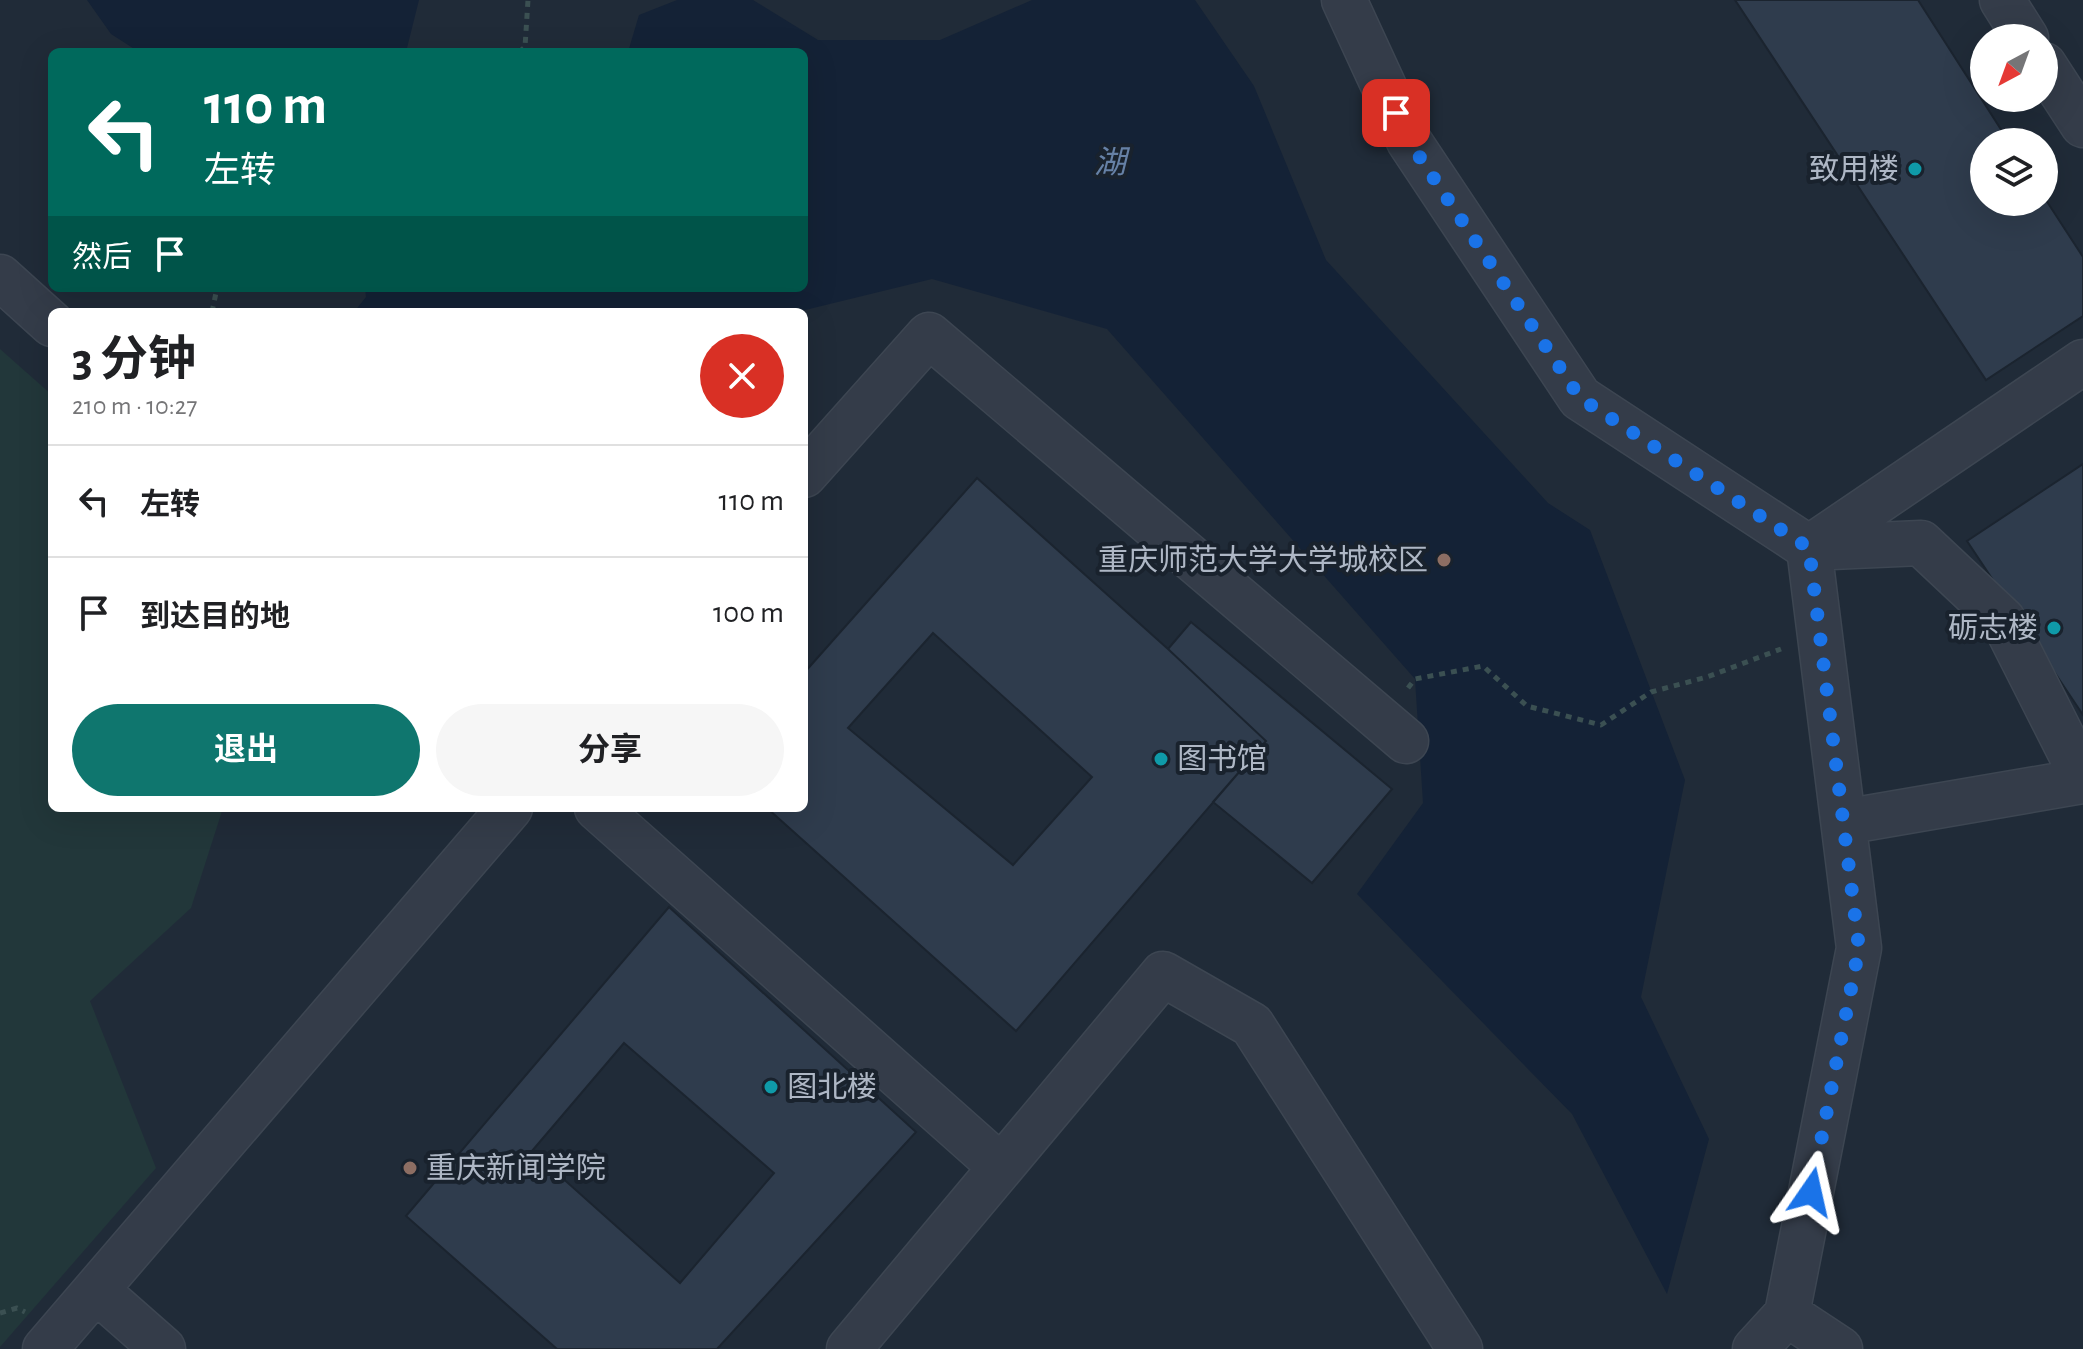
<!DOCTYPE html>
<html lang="zh">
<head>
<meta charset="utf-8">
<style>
  body { margin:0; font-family:"Alegreya Sans","Noto Sans SC",sans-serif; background:#f6f6f6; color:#202124; height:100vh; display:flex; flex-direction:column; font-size:30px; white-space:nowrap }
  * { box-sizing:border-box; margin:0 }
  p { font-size:26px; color:#757577 }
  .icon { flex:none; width:44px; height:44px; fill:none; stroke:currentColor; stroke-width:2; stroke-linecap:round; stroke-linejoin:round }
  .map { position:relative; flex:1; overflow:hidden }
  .drawer { position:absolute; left:48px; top:308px; width:760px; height:504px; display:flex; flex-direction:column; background:#fff; border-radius:12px; box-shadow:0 8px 32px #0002 }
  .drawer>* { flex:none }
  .banner { position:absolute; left:48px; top:48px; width:760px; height:244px; border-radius:12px; box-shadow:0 8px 32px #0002; background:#00695c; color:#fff; overflow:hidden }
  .needle { width:52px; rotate:221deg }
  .buttons { position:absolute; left:1970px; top:24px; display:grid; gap:16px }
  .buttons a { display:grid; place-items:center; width:88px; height:88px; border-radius:50%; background:#fff; box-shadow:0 8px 32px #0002; font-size:40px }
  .pin { position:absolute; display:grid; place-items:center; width:68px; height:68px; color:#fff; margin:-34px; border-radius:16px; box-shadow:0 4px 12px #0006 }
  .me { position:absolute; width:88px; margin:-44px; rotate:11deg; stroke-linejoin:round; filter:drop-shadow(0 0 6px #0008) }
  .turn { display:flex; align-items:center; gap:28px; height:168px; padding:0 24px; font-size:36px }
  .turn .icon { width:104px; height:104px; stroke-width:2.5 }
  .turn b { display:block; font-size:56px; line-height:68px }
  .then { display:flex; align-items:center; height:76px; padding:0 24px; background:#0003; gap:16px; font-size:30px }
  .round { display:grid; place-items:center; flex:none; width:84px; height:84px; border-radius:42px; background:#f6f6f6 }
  .headline { display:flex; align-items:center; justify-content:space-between; height:136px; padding:0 24px }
  h1 { font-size:48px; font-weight:700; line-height:60px }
  .primary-button { display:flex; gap:16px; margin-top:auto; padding:16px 24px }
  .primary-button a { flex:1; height:92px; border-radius:48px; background:#0f766e; color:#fff; font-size:32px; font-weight:700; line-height:92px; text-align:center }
  .primary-button a+a { background:#f6f6f6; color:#202124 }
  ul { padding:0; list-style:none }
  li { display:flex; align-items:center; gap:24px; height:112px; padding:0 24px; border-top:2px solid #e0e0e0 }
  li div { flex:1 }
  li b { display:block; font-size:30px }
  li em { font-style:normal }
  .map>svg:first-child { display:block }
  .green { fill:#22373a }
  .water { fill:#142236 }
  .building { fill:#2f3c4d; stroke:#1b242f; stroke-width:2; fill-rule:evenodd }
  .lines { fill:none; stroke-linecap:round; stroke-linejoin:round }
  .minor-casing { stroke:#3d4652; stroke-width:47 }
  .path { stroke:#3b5052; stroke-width:5; stroke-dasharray:6 6; stroke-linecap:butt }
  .minor { stroke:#343c49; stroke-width:44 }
  .route { stroke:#1a73e8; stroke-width:14; stroke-dasharray:0 25.2 }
  .culture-dot { fill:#0f9aa8; stroke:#19222d; stroke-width:3 }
  .education-dot { fill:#8d6e63; stroke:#19222d; stroke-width:3 }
  .labels { text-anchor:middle; stroke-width:8; stroke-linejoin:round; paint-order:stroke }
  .poi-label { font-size:30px; fill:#aeb7c5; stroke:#19222d; text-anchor:end }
  .water-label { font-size:32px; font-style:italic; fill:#6681a6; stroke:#19222d }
</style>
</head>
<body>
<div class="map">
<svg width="2083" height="1349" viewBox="0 0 2083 1349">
  <rect width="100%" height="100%" fill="#202b38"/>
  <path class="green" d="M0 349 52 395V808H223L191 908 90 1001 156 1168 0 1347Z"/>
  <path class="water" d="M87 0H419L406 52H139L111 34Z
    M677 0H753L818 40H940L1032 0H1195L1254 86 1326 260 1548 503 1590 530 1685 780 1641 997 1709 1139 1667 1294 1572 1114 1357 894 1423 803 1415 679 1107 329 932 279 797 312H354L366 297 365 288H804V52H628L639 15Z"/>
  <path class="building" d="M1735 0H1918L2009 142H1984V202H2044V197L2083 257V316L1986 380Z
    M2083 464V715L1967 541Z
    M977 478 1168 649 1266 741 1016 1031 767 808H804V673ZM933 633 1092 777 1013 865 848 728Z
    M1191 622 1392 789 1312 883 1213 802 1266 741 1168 649Z
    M669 907 916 1132 717 1349H557L406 1216ZM624 1043 774 1173 680 1283 532 1151Z"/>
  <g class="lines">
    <defs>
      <path id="minor" d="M1344 0 1409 141 1580 398 1809 548 1859 948 1787 1314 1755 1349
        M2002 0 2026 38
        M2044 65 2083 125
        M0 277 52 324
        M804 475 929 335 1406 741
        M1809 548 1921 543 2003 620 2083 778
        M1809 548 2083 362
        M597 808 1001 1167
        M1844 822 2083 781
        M96 1290 163 1349
        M1787 1314 1840 1349
        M45 1349 510 808
        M849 1349 1163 974 1252 1025 1460 1349"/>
    </defs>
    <use href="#minor" class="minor-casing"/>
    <path class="path" d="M519 52 525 47 528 0
      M212 312 217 288
      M1408 688 1415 679 1483 666 1527 706 1601 725 1651 692 1707 677 1781 649
      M0 1313 17 1308 25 1312"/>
    <use href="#minor" class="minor"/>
  </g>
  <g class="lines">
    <path class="route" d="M1396 113 1409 141 1580 398 1809 548 1859 948 1811 1192"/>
  </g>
  <g class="culture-dot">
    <circle cx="1915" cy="169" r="8"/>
    <circle cx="2054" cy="628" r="8"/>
    <circle cx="1161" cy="759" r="8"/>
    <circle cx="771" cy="1087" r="8"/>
  </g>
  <g class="education-dot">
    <circle cx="1444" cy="560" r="8"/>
    <circle cx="410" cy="1168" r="8"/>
  </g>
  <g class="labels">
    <g class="poi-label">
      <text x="1899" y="179">致用楼</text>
      <text x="1428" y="570">重庆师范大学大学城校区</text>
      <text x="2038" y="638">砺志楼</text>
      <text x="1177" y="769" text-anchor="start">图书馆</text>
      <text x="787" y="1097" text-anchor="start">图北楼</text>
      <text x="426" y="1178" text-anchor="start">重庆新闻学院</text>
    </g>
    <g class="water-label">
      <text x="1110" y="173">湖</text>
    </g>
  </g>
</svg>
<div class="buttons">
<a><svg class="needle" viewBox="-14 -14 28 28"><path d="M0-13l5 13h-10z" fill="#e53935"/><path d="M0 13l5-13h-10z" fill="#757577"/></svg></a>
<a><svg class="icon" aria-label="layers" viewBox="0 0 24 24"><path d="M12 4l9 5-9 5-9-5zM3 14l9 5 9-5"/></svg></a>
</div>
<div class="pin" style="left:1396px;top:113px;background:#d93025"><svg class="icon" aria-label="arrive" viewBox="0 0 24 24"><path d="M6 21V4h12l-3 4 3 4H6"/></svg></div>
<svg class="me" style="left:1811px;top:1192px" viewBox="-20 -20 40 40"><path d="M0-17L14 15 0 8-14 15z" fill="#1a73e8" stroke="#fff" stroke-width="4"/></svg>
<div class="banner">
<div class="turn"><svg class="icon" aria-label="left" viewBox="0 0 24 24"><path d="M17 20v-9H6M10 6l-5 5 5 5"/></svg><div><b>110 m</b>左转</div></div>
<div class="then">然后<svg class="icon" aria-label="arrive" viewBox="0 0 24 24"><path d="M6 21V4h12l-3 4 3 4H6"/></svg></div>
</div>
<section class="drawer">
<div class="headline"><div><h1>3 分钟</h1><p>210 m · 10:27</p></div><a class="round" style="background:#d93025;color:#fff"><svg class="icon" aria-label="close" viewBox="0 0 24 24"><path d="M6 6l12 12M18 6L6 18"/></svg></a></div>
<ul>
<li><svg class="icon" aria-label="left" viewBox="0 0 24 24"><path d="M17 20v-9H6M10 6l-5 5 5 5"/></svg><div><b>左转</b></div><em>110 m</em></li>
<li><svg class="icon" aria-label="arrive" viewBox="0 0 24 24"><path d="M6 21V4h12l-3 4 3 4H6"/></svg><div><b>到达目的地</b></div><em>100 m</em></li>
</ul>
<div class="primary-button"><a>退出</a><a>分享</a></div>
</section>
</div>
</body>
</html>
